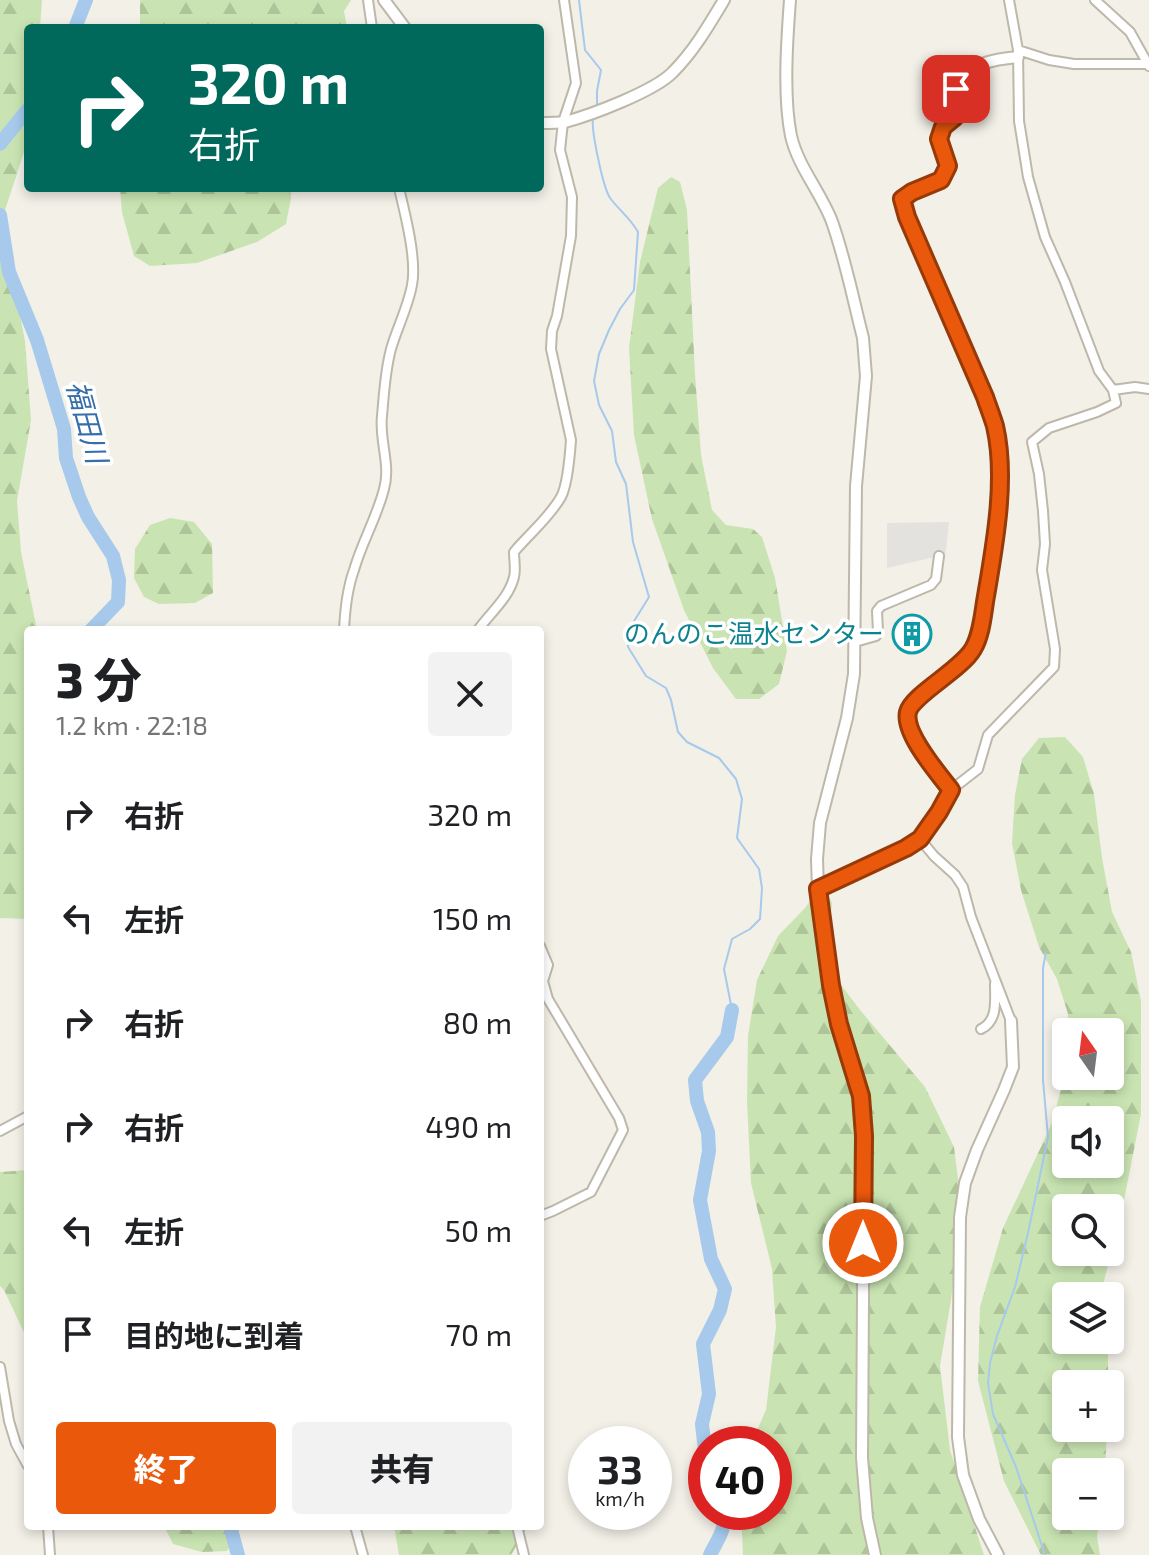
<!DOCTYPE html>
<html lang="ja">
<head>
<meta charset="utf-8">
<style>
  body { margin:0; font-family:"Exo 2","Noto Sans JP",sans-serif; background:#f2f2f2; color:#202124; height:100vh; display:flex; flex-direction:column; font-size:30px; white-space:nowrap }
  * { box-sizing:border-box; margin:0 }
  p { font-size:26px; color:#757577 }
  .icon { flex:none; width:44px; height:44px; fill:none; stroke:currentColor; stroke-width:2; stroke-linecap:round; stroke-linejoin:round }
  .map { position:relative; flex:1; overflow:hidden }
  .sheet { position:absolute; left:24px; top:626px; width:520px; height:904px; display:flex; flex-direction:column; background:#fff; border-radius:8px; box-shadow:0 4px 12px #0003 }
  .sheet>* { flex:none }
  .top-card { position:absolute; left:24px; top:24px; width:520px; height:168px; border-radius:8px; box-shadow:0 4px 12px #0003; background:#00695c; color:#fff; overflow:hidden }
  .needle { width:52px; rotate:346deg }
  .controls { position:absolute; left:1052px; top:1018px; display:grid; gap:16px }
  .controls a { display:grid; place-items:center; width:72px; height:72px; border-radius:8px; background:#fff; box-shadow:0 4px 12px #0003; font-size:40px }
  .speed { position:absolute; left:568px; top:1426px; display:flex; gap:16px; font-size:40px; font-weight:700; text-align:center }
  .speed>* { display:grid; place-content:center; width:104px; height:104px; border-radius:50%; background:#fff; box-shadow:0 4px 12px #0003; line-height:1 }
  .speed small { font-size:20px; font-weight:400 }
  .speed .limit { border:12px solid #d22; background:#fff; color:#111 }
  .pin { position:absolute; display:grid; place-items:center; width:68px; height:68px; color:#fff; margin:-34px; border-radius:16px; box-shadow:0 4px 12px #0006 }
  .me { position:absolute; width:88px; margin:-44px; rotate:0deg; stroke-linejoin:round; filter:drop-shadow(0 0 6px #0008) }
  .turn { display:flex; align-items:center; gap:28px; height:168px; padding:0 32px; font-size:36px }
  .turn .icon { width:104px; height:104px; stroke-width:2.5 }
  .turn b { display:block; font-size:56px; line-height:68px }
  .round { display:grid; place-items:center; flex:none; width:84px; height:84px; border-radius:8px; background:#f2f2f2 }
  .summary { display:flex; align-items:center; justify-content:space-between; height:136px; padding:0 32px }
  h1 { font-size:48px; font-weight:800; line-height:60px }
  .cta { display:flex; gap:16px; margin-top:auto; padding:16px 32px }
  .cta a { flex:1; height:92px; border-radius:8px; background:#ea580c; color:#fff; font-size:32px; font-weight:800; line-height:92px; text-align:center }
  .cta a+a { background:#f2f2f2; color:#202124 }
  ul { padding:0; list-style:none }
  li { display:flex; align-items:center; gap:24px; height:104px; padding:0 32px }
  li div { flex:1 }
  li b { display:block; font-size:30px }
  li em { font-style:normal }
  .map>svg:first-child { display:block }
  .forest { fill:url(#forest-firs); fill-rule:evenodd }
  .parking { fill:#e4e2df }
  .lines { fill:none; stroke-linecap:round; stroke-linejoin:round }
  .stream { stroke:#a6c9ec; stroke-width:2 }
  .river { stroke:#a6c9ec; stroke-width:14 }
  .minor-casing { stroke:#bdb8aa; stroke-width:12 }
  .tertiary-casing { stroke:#bdb8aa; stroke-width:14 }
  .minor { stroke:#fff; stroke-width:8 }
  .tertiary { stroke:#fff; stroke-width:10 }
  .route-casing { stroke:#983908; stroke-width:20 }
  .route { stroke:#ea580c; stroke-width:14 }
  .labels { text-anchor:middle; stroke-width:7; stroke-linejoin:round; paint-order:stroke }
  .culture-label { font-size:26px; fill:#0d838f; stroke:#fff; text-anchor:end }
  .water-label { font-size:28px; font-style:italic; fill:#366eaa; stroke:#fff }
</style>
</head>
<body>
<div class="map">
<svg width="1149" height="1555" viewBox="0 0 1149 1555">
  <defs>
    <pattern id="forest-firs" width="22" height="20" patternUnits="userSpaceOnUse" patternTransform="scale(2)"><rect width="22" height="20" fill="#c9e4b2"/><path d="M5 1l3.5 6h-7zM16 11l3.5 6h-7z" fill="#aec59a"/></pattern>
  </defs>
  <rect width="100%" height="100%" fill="#f2f0e7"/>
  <path class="forest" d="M0 0H42L40 28H28V140L5 210 10 264 25 341 31 420 17 501 21 552 37 630H28V919L0 918Z
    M140 0H351L344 11 347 28H140Z
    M671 177 680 182 687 210 695 374 701 455 712 510 726 525 753 529 762 537 775 578 787 651 779 684 759 699H736L713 668 684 610 652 519 634 435 629 348 640 262 658 188Z
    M120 188H290L291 198 286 224 257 242 197 263 150 266 134 256 122 212Z
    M170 518 194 522 212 544 213 593 195 603 159 604 144 597 134 578 135 549 150 525Z
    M1065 737 1083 757 1094 794 1102 858 1112 912 1131 952 1141 1001V1114L1122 1210 1103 1285 1104 1296H1066V1340H1108V1384H1066V1428H1107L1105 1472H1066V1516H1100L1097 1537 1100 1555H1041L1004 1481 978 1381 980 1307 1003 1228 1052 1123 1066 1070V1076H1110V1032H1068V1014L1057 979 1039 947 1021 890 1012 843 1015 795 1022 759 1039 738ZM1066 1120H1110V1164H1066ZM1066 1208H1110V1252H1066Z
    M815 893 828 895 832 903 830 926 835 977 860 1010 925 1087 954 1147 962 1211 951 1300 940 1366 950 1450 984 1555H743L741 1512H774V1444H751L766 1410 776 1327 772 1269 751 1183 747 1101 748 1036 757 980 778 936 806 907Z
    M28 1170V1341L4 1290 0 1286V1172Z
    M164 1526H237L239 1531 227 1551 202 1552 173 1544Z
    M394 1526H528L511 1555H399Z"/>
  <path class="parking" d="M949 522 945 559 930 558 887 568V523Z"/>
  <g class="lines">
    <path class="stream" d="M579 0 585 50 601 70 597 91V104
      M593 118C591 131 603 187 610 198 619 210 631 219 638 232L634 290 620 309 609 330 599 354 594 381 599 405 612 431 616 462 626 484 633 542 649 597 631 626 628 647 646 676 666 688 671 700 678 732 687 742 719 758 736 779 742 799 737 838 759 869 762 888 760 919 750 929 732 939 724 969 732 1010
      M1045 1555 1016 1467 993 1414 988 1383 990 1363 997 1336 1015 1287 1028 1233 1048 1137 1043 1080V968L1046 952"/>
    <path class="river" d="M75 28 86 0
      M0 144 28 109
      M0 215 9 272 37 340 64 429 66 458 79 497 88 517 113 556 119 580 118 602 91 630
      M706 1460 702 1424 709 1394 703 1344 720 1310 725 1289 711 1259 700 1200 709 1151 708 1132 697 1101 695 1080 727 1037 732 1010
      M230 1526 238 1555
      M710 1555C717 1540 727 1529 723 1512"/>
    <defs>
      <path id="minor" d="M368 0 372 28
        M1095 0 1130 32 1149 66
        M1018 50 1049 60 1074 64H1148
        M1113 390 1135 387 1149 389
        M344 630C345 609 347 589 354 570 362 542 377 517 384 489 391 465 379 440 382 416 384 394 385 371 391 349 397 328 408 307 412 285 417 259 405 214 399 188
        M478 630C490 613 509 598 514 577 516 570 514 560 514 552 529 534 549 518 561 497 567 486 570 454 571 440L551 349 552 331 557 316 571 236 572 197 560 150 563 122 576 83 564 0
        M855 642 876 636 878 632 877 611 881 606 931 585 936 579 939 556
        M951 790 978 769 988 735 1054 667 1055 649 1042 570 1045 544 1043 511 1039 474 1032 442 1049 428 1097 412 1116 403 1113 390 1099 371 1065 282 1045 237 1028 177 1019 121 1018 50 1009 0
        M920 839 934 856 955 875 963 887 971 917 1011 1021
        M540 946 548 965 543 981 548 999 619 1118 623 1130 591 1192 553 1211 540 1216
        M981 1029C998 1021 995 1001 995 984
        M0 1131 28 1116
        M0 1367 9 1421 16 1444 28 1466
        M48 1526 50 1555
        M355 1526 363 1555
        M517 1526 524 1555"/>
      <path id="tertiary" d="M384 0 405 28
        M790 0C787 40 783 96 791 136 798 166 819 190 831 219 845 257 853 299 863 338L866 376 856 486 854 674 847 718 820 823 817 859 818 889 831 985 839 1024 861 1096 864 1136 862 1458 867 1518 875 1555
        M540 123C548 123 557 123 565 122 591 115 655 91 673 72 694 51 709 25 724 0
        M818 889 906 848 920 839 939 812 951 790C938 772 903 734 908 712 912 695 961 670 973 649 982 634 983 612 986 595 996 543 1007 478 995 426 992 416 988 406 985 397L907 217 902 199 912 192 941 180 948 166 939 139 943 127 955 117C955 107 954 95 958 86 966 63 997 59 1018 57
        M998 1555 979 1519 963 1475 958 1437 960 1217 965 1183 977 1150 1004 1090 1013 1067 1011 1021"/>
    </defs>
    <use href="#minor" class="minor-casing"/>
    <use href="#tertiary" class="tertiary-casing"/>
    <use href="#minor" class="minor"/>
    <use href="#tertiary" class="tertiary"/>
  </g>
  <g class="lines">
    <defs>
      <path id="route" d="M863 1243 864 1136 861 1096 839 1024 831 985 818 889 906 848 920 839 939 812 951 790C938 773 903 733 908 712 912 695 961 670 973 649 982 634 983 612 986 596 995 543 1007 478 995 426 992 416 988 406 985 397L907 217 902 199 912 192 941 180 948 166 939 139 943 127 955 117 956 89"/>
    </defs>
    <use href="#route" class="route-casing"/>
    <use href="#route" class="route"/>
  </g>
  <defs>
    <symbol id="building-ring" viewBox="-11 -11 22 22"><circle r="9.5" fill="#fff" stroke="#0f9aa8" stroke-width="1.5"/><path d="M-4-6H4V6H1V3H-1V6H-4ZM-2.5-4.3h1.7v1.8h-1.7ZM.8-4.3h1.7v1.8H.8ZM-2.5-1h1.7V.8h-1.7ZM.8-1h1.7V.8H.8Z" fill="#0f9aa8"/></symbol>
  </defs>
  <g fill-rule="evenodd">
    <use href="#building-ring" x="890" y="612" width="44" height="44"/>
  </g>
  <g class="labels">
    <g class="culture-label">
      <text x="884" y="643">のんのこ温水センター</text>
    </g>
    <g class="water-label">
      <text transform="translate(87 422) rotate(75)" y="10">福田川</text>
    </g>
  </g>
</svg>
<div class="controls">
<a><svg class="needle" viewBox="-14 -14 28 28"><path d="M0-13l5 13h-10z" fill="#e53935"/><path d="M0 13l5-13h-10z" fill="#757577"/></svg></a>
<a><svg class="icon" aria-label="sound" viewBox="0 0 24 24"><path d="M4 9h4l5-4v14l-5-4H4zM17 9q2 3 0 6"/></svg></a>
<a><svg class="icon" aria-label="search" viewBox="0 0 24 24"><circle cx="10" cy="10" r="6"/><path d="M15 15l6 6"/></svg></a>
<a><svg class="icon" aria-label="layers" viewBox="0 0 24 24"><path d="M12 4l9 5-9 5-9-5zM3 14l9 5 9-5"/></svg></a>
<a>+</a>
<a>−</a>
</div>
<div class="speed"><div>33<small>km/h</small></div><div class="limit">40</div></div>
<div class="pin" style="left:956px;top:89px;background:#d93025"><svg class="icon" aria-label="arrive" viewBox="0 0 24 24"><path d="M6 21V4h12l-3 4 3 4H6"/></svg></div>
<svg class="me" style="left:863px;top:1243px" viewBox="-20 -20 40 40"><circle r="17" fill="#ea580c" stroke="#fff" stroke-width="3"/><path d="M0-11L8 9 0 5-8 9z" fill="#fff"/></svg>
<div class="top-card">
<div class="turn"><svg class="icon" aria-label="right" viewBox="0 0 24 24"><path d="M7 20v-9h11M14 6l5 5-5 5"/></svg><div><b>320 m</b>右折</div></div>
</div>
<section class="sheet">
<div class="summary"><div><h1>3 分</h1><p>1.2 km · 22:18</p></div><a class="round"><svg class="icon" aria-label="close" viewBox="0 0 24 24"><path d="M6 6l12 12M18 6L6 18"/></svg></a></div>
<ul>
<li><svg class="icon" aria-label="right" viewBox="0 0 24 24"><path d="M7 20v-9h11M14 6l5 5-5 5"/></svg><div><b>右折</b></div><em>320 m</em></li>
<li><svg class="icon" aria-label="left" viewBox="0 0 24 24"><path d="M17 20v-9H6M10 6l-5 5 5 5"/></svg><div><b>左折</b></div><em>150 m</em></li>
<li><svg class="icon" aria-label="right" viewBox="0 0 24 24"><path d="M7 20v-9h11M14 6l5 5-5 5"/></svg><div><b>右折</b></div><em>80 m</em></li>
<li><svg class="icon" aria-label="right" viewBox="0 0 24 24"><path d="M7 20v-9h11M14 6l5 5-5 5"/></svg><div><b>右折</b></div><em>490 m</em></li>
<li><svg class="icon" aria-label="left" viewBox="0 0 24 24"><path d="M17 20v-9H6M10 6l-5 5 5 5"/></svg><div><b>左折</b></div><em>50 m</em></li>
<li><svg class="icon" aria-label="arrive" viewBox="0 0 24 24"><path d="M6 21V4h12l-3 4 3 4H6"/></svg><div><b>目的地に到着</b></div><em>70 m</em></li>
</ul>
<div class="cta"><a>終了</a><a>共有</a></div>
</section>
</div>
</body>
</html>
